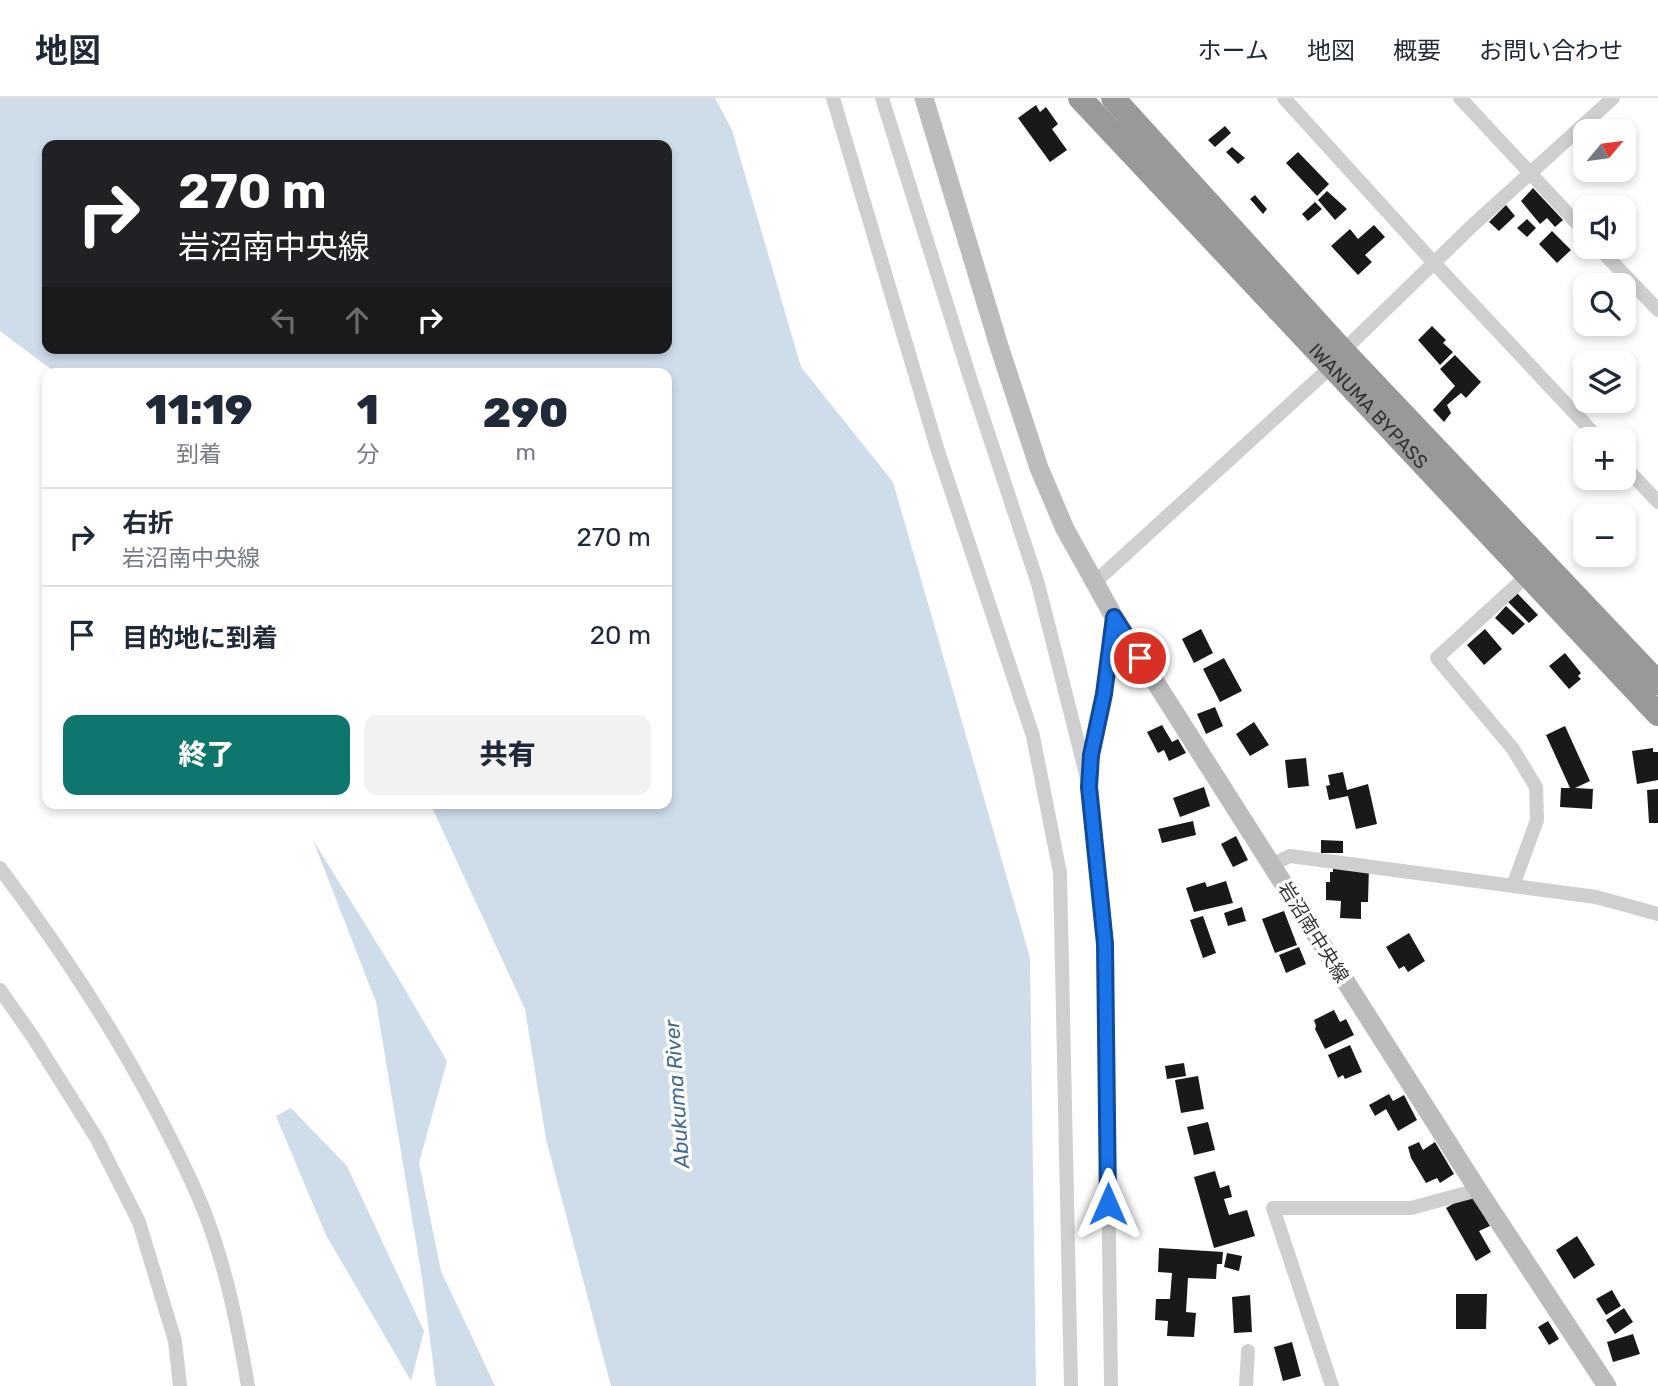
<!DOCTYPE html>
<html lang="ja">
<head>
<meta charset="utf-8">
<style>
  body { margin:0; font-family:Rubik,"Noto Sans JP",sans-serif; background:#f2f2f3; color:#1f2937; height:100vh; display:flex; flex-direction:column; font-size:26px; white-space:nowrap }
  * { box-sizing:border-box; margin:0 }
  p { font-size:23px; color:#747a83 }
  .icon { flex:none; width:38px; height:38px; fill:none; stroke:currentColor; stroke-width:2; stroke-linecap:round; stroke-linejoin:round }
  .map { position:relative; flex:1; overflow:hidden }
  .panel { position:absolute; left:42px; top:270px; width:630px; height:441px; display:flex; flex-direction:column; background:#fff; border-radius:14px; box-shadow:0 4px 10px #0003 }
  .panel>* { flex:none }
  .guide { position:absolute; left:42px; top:42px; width:630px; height:214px; border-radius:14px; box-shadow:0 4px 10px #0003; background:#202124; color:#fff; overflow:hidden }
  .needle { width:46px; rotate:61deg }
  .fabs { position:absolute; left:1573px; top:21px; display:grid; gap:14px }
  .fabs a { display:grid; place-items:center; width:63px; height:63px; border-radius:14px; background:#fff; box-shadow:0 4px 10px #0003; font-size:35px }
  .pin { position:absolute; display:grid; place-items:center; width:60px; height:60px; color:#fff; margin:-30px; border:4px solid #fff; border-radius:50%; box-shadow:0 2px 7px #0007 }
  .me { position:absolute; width:77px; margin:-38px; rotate:0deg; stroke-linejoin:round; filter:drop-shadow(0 0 5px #0008) }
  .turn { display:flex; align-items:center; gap:24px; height:147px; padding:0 21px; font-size:32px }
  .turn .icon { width:91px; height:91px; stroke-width:2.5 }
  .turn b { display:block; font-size:49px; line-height:60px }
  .lanes { display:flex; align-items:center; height:66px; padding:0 21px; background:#0003; justify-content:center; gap:35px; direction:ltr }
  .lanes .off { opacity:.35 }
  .eta { display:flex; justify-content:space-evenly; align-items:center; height:119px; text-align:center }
  .eta b { font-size:42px; font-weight:800; line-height:49px }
  .primary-button { display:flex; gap:14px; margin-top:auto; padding:14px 21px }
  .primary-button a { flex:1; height:80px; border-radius:14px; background:#0f766e; color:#fff; font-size:28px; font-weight:800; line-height:80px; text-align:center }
  .primary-button a+a { background:#f2f2f3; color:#1f2937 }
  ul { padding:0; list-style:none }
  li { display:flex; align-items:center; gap:21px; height:98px; padding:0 21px; border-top:2px solid #e0e1e3 }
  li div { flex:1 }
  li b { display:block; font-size:26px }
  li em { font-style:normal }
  header { display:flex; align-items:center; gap:42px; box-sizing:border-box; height:98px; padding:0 35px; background:#fff; border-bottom:2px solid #e0e1e3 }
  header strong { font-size:33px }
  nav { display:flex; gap:38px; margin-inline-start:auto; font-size:24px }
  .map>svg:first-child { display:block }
  .water { fill:#cfddeb; fill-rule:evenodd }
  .building { fill:#191919 }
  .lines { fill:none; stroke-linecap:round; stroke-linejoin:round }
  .street { stroke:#cfcfcf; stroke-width:14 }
  .secondary { stroke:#bcbcbc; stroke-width:19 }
  .highway { stroke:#999; stroke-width:24 }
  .route-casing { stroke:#114b97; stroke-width:18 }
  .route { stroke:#1a73e8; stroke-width:12 }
  .labels { text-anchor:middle; stroke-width:7; stroke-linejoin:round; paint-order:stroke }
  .street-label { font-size:19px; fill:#323232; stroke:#fff }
  .water-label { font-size:21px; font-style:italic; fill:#446a8f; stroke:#fff }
</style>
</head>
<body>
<header>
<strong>地図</strong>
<nav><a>ホーム</a><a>地図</a><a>概要</a><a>お問い合わせ</a></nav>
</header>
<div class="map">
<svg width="1658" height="1288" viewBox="0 0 1658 1288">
  <rect width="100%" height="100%" fill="#fff"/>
  <path class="water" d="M0 0H715L732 32 801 269 893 384 1030 860 1036 1288H611L546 1041 525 911 430 705H667V275H56L0 233ZM47 47H667V250H47Z
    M313 742 397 878 447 963 419 1065 441 1173 495 1288H436L422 1180 376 904Z
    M291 1010 347 1068 424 1233 411 1283 326 1137 276 1018Z"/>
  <path class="building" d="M1036 7 1040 14 1046 9 1058 26 1052 31 1067 52 1050 64 1018 20Z
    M1225 28 1231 35 1215 49 1208 42Z
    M1232 49 1245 60 1238 66 1226 54Z
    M1298 54 1329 86 1317 98 1286 65Z
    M1533 90 1563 122 1555 129 1547 120 1540 126 1521 103Z
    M1327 93 1347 111 1335 122 1318 102Z
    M1255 97 1267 111 1263 116 1250 101Z
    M1315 104 1322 111 1308 123 1302 116Z
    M1506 107 1515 118 1499 133 1489 124Z
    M1527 121 1536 130 1527 139 1517 130Z
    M1374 127 1385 139 1365 157 1372 164 1358 177 1331 148 1350 131 1358 141Z
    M1552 133 1571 152 1557 165 1539 146Z
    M1432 228 1446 242 1443 245 1453 254 1440 267 1418 242Z
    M1455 257 1481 284 1466 300 1461 295 1447 307 1451 315 1444 324 1433 312 1455 288 1440 271Z
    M1517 495 1538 517 1529 525 1508 504Z
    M1506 508 1525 526 1513 537 1495 520Z
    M1201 531 1213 555 1194 565 1182 541Z
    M1485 531 1502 551 1484 567 1467 547Z
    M1565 555 1581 575 1578 578 1581 581 1569 591 1549 568Z
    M1224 560 1242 593 1220 604 1203 571Z
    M1215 609 1223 628 1206 636 1197 616Z
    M1254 624 1269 647 1250 658 1236 636Z
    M1162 627 1172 644 1178 641 1186 655 1169 663 1164 652 1158 655 1147 634Z
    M1565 628 1590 683 1575 690 1593 691 1592 711 1560 709 1561 690H1570L1546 637Z
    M1653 650V654H1658V682L1637 686 1632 653Z
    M1306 660 1309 688 1288 690 1285 662Z
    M1343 674 1347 692 1368 686 1377 726 1356 731 1348 698 1329 702 1326 688 1330 687 1328 677Z
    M1204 689 1210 708 1180 719 1173 700Z
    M1658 691V725H1649L1647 692Z
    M1193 723 1196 737 1162 745 1158 731Z
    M1236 738 1248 762 1233 769 1221 746Z
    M1321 742 1343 743V755H1321Z
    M1369 769 1368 804H1361V821L1340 820 1341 803 1326 802V784H1330V774H1333V771Z
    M1226 783 1233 805 1194 814 1186 790 1205 784 1207 789Z
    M1242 809 1246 823 1228 828 1224 815Z
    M1284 813 1297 847 1275 855 1262 821Z
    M1203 818 1216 855 1203 860 1190 822Z
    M1409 835 1425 863 1408 874 1404 868 1399 871 1386 849Z
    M1299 849 1306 866 1286 875 1279 857Z
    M1334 912 1340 924 1346 921 1354 937 1325 951 1315 931 1316 928 1314 922Z
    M1350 947 1362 974 1345 981 1343 977 1338 980 1328 957Z
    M1184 965 1186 978 1167 981 1165 968Z
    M1198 978 1204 1011 1181 1015 1175 982Z
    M1389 996 1393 1003 1404 997 1417 1022 1398 1033 1386 1011 1375 1018 1369 1007Z
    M1208 1024 1215 1052 1194 1057 1187 1029Z
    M1419 1044 1423 1052 1435 1044 1454 1076 1440 1085 1437 1080 1426 1085 1411 1060 1408 1049Z
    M1215 1073 1220 1090 1229 1087 1232 1099 1224 1101 1229 1117 1247 1112 1255 1138 1214 1150 1194 1079Z
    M1471 1095 1490 1128 1479 1133 1491 1154 1476 1163 1446 1110Z
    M1577 1138 1595 1167 1574 1181 1556 1152Z
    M1159 1150 1223 1154 1222 1166H1217L1216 1181 1188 1180 1186 1214 1196 1215 1194 1239 1167 1238 1168 1223 1155 1222 1156 1201H1170L1172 1175 1158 1174Z
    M1227 1155 1242 1158 1239 1173 1224 1169Z
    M1612 1192 1621 1208 1606 1217 1596 1201Z
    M1456 1196H1487L1486 1231H1456Z
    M1250 1197 1252 1234 1234 1235 1232 1199Z
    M1624 1210 1633 1224 1615 1236 1606 1222Z
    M1548 1223 1559 1241 1549 1247 1538 1229Z
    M1633 1236 1640 1256 1613 1264 1607 1244Z
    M1292 1244 1301 1278 1283 1283 1274 1249Z"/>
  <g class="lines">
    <path class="street" d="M833 0 937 350 1033 638 1060 775 1071 1288
      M882 0 971 283 1038 486 1089 688 1105 847 1111 1288
      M1284 0 1435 166 1599 341
      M1460 0 1586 135
      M1598 149 1658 212
      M1343 253 1473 127 1613 0
      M1624 368 1658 404
      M1094 485 1332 268
      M1090 677 1091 657 1104 596 1114 519
      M1271 767 1290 758 1596 799 1658 816
      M0 770C59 848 113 930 158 1016 175 1049 193 1083 206 1118 227 1173 238 1230 248 1288
      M1513 788 1537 722 1536 689 1513 651 1437 560 1528 477
      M0 892 33 939 97 1041 139 1124 175 1243 180 1288
      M1246 1288 1248 1253
      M1332 1288 1273 1110H1411L1478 1092"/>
    <path class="secondary" d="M924 0 999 248 1039 370 1065 431 1114 519 1478 1092 1607 1288"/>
    <g class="highway">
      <path id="s1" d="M1080 0 1658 616"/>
      <path d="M1113 0 1343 253 1658 585"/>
    </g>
  </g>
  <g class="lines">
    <defs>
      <path id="route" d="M1108 1106 1105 846 1089 689 1091 657 1104 596 1114 519 1140 560"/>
    </defs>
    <use href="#route" class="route-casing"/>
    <use href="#route" class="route"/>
  </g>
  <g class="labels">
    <g class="street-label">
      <text dy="7" stroke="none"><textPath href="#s1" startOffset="422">IWANUMA BYPASS</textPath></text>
      <text transform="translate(1314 834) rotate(58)" y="7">岩沼南中央線</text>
    </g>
    <g class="water-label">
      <text transform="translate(677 996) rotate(-94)" y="7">Abukuma River</text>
    </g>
  </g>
</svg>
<div class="fabs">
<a><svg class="needle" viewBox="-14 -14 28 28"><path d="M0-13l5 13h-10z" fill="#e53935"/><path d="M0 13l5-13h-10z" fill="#747a83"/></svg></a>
<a><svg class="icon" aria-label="sound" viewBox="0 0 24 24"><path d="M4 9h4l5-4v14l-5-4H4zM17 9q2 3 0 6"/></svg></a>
<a><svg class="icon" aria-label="search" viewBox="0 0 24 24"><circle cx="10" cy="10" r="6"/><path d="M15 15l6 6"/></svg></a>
<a><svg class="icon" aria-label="layers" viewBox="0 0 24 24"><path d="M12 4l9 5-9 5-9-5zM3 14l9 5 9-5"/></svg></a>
<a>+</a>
<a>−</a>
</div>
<div class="pin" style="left:1140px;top:560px;background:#d93025"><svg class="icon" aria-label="arrive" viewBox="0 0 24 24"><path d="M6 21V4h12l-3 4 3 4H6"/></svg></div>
<svg class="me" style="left:1108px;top:1106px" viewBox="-20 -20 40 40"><path d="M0-17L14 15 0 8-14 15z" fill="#1a73e8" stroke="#fff" stroke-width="4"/></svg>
<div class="guide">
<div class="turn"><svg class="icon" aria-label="right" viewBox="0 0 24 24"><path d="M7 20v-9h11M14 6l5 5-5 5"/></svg><div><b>270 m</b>岩沼南中央線</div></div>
<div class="lanes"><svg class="icon off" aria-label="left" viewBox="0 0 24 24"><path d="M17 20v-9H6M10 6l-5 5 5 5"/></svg><svg class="icon off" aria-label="ahead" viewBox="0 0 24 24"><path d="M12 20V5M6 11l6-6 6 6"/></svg><svg class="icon" aria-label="right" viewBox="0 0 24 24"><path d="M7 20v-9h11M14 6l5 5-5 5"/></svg></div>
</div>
<section class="panel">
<div class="eta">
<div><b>11:19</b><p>到着</p></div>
<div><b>1</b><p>分</p></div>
<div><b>290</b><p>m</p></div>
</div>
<ul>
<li><svg class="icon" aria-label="right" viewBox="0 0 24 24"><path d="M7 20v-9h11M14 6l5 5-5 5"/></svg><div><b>右折</b><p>岩沼南中央線</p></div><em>270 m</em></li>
<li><svg class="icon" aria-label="arrive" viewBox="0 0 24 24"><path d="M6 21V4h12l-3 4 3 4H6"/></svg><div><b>目的地に到着</b></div><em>20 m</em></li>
</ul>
<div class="primary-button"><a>終了</a><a>共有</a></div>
</section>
</div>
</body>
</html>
